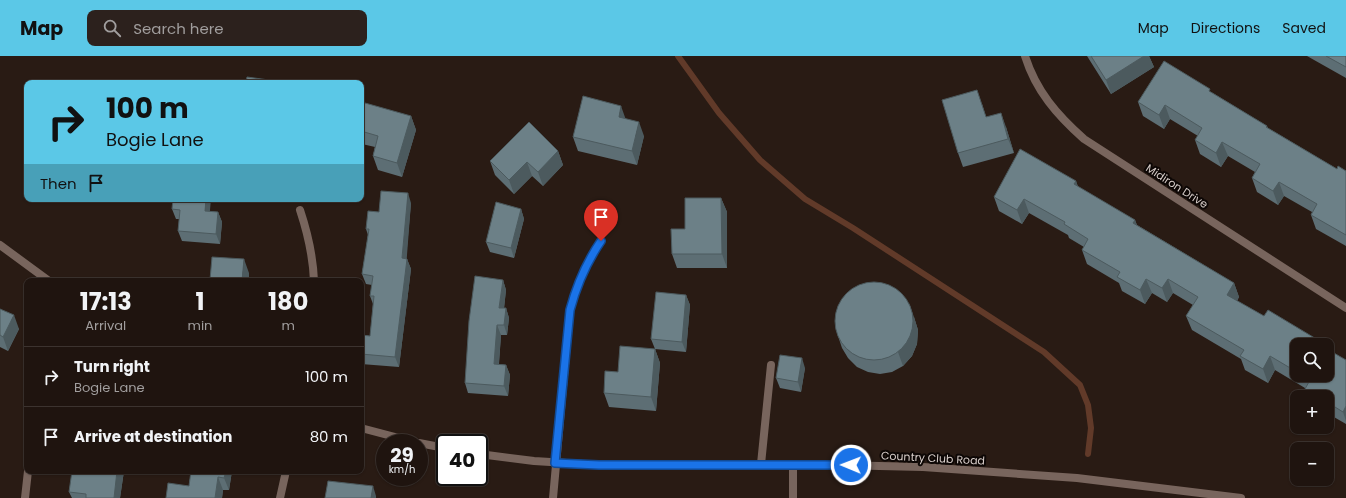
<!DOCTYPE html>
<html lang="en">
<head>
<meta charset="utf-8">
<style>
  body { margin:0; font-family:Poppins,sans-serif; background:#2c211d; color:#f1f3f6; height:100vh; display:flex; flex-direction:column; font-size:15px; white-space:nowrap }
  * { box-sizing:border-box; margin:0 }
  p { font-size:13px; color:#a19e9e }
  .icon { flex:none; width:22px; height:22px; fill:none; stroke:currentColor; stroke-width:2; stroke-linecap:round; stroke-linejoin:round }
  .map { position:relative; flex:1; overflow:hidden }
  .sheet { position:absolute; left:24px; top:222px; width:340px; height:196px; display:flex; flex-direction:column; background:#1f140f; border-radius:8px; box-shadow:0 1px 3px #0004,0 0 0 1px #3c332f }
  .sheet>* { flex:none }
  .top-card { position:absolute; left:24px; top:24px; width:340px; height:122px; border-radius:8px; box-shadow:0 1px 3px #0004,0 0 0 1px #3c332f; background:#5bc8e7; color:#111; overflow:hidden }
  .buttons { position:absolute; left:1290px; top:282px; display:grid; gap:8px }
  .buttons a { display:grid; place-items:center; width:44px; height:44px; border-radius:8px; background:#1f140f; box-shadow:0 1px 3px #0004,0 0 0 1px #3c332f; font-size:20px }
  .speed { position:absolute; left:376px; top:378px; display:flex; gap:8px; font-size:20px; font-weight:700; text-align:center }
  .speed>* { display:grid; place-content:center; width:52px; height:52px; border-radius:50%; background:#1f140f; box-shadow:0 1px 3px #0004,0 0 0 1px #3c332f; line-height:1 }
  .speed small { font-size:10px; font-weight:400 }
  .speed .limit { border:2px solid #111; border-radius:6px; background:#fff; color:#111 }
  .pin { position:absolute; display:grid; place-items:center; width:34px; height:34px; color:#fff; margin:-41px -17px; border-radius:50% 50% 50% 0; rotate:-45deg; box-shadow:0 0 4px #0007 }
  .pin .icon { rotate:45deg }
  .me { position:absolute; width:44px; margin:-22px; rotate:271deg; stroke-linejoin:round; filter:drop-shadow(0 0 3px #0008) }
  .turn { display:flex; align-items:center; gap:14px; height:84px; padding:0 16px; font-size:18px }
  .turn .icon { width:52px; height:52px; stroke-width:2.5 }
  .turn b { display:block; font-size:28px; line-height:34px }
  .then { display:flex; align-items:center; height:38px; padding:0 16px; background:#0003; gap:8px; font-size:15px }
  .eta { display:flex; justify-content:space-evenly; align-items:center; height:68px; text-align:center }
  .eta b { font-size:24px; font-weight:700; line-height:28px }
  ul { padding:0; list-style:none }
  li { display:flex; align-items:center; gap:12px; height:60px; padding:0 16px; border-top:1px solid #3c332f }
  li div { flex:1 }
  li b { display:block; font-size:15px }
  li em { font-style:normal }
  header { display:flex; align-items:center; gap:24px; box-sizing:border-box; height:56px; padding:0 20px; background:#5bc8e7; color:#111 }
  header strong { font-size:19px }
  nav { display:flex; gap:22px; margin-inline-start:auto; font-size:14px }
  .search { width:280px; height:36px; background:#2c211d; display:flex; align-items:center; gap:10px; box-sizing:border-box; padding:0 14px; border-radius:8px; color:#a19e9e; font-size:15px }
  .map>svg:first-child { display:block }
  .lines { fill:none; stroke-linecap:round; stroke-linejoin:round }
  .stream { stroke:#613a29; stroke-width:6 }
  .service { stroke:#78655d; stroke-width:8 }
  .minor { stroke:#78655d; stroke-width:8 }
  .tertiary { stroke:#78655d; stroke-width:8 }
  .wall { fill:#5d6e74 }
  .shaded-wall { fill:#4c5a5e }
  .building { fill:#6c8087; stroke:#4c5a5e }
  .route-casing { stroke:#114b97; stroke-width:10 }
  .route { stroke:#1a73e8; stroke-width:7 }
  .labels { text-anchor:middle; stroke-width:4; stroke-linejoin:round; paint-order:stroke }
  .street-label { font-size:11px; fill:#d9cfcb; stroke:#0d0705 }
</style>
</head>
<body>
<header>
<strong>Map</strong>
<div class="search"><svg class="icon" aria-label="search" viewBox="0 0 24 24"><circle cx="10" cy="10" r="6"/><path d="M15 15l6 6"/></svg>Search here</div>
<nav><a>Map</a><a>Directions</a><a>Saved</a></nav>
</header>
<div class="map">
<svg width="1346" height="442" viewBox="0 0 1346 442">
  <rect width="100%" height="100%" fill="#291b14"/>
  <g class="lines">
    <path class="stream" d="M678 0 719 57 760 104 805 143 853 172 1044 296 1080 329 1088 349 1091 372 1088 398"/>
    <path class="service" d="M761 408 771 309"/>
    <path class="minor" d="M1025 0C1036 35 1057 59 1084 83L1346 252
      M300 154C308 178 313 200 314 225
      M25 442 28 415
      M280 442 286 415
      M553 442 570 254C577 228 586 207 601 185
      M793 442V408"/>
    <path class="tertiary" d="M0 189 49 225
      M361 372 418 387
      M419 387 445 392
      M479 398 534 405 599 409 793 408 923 411 1077 422 1241 442"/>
  </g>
  <path class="wall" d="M1087 0H1149L1154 11 1111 38Z
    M1307 0H1346V22Z
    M1211 36 1267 70 1268 72 1337 113 1346 115V190L1316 173 1311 159 1312 156 1284 140 1278 149 1257 136 1252 122 1255 116 1228 100 1221 111 1200 98 1195 84 1198 80 1170 63 1164 73 1143 60 1138 46Z
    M982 48 986 61 1006 71 1014 97 963 111 958 97Z
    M361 60H411L416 74 402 121 378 114 373 100 375 91 362 88 361 84Z
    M644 80 637 109 578 95 573 81Z
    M558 95 563 109 543 130 532 120 514 138 495 119 490 105Z
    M1076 125 1078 131 1135 164 1137 169 1234 227 1239 241 1237 245 1264 260 1318 284 1320 289H1297V319H1327L1346 304V368L1327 357V341H1308L1305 332 1275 314 1268 327 1245 314 1241 303 1192 274 1186 260 1193 249 1173 237 1167 246 1152 237 1145 248 1122 235 1119 227 1087 208 1082 194 1084 191 1069 182 1068 179 1029 157 1022 168 999 155 994 141Z
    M721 142 727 156V212H677L672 198 685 173Z
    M411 147 406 203H407L411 213 399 311 361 308V279L370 280 373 248 370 240 372 229 366 228 362 218 368 179 366 173 379 156Z
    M172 153 218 156 222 166 220 188 182 185 178 175 180 163H176Z
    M521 153 524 163 514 202 490 196 486 186Z
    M503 224 506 234 504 252H506L509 262 507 279H501L499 308 506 309 510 319 508 340 468 337 465 327Z
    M686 239 690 249 686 296 655 293 651 283Z
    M0 253 19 273 8 295 0 291Z
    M914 261 918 274 917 288 912 300 903 310 892 316 880 318 868 316 857 311 848 302 842 292 837 277Z
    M655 293 660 307 656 355 609 351 604 337 618 316Z
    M805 312 801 336 780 332 776 322Z
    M124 415 120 442H72L69 436Z
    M191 415H232L229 434H223L222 442H166L189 430Z"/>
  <path class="shaded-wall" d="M1144 0H1149L1154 11 1111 38 1106 24Z
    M1165 49 1170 63 1164 73 1159 59Z
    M621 50 626 64 619 61Z
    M1001 57 1006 71 1014 97 1008 83Z
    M411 60 416 74 402 121 397 107Z
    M639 66 644 80 637 109 632 95Z
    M1222 86 1228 100 1221 111 1216 97Z
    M558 95 563 109 543 130 538 116Z
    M527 106 532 120 514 138 509 124Z
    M1076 125 1081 139 1074 128Z
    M1279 126 1284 140 1278 149 1273 135Z
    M408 137 411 147 406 212 402 202Z
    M721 142 727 156V212L722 198Z
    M206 143H211L209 165 205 155Z
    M1024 143 1029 157 1022 168 1017 154Z
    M521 153 524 163 514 202 511 192Z
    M218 156 222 166 220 188 216 178Z
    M1135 164 1140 178 1133 167Z
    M244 203 249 217V225H242Z
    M407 203 411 213 399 311 395 301Z
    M1146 223 1152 237 1145 248 1140 234Z
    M1168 223 1173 237 1167 246 1162 232Z
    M503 224 506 234 503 262 499 252Z
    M1234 227 1239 241 1232 253 1227 239Z
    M686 239 690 249 686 296 682 286Z
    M909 247 914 261 918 274 917 288 912 300 903 310 898 296Z
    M506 252 509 262 507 279 504 269Z
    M14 259 19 273 8 295 3 281Z
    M497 269 501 279 498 318 494 308Z
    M1318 284 1320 289 1317 287Z
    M655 293 660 307 656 355 651 341Z
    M1270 300 1275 314 1268 327 1263 313Z
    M802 302 805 312 801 336 798 326Z
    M506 309 510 319 508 340 504 330Z
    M1346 350V365L1343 356Z
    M117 415H124L120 442H114Z
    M226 415H232L229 434 224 422Z
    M218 421 223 434 222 442H215Z
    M373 430 376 440V442H371Z"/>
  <path class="building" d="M1091 0H1144L1106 24Z
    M1326 0H1346V11Z
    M1164 5 1210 33 1209 35 1267 70 1266 71 1337 113 1338 110 1346 115V179L1311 159 1317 148 1279 126 1273 135 1252 122 1260 108 1222 86 1216 97 1195 84 1202 72 1165 49 1159 59 1138 46Z
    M247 21 291 27H246Z
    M977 34 986 61 1001 57 1008 83 958 97 942 44Z
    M583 40 621 50 619 61 639 66 632 95 573 81Z
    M365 47 411 60 397 107 373 100 378 80 361 75V60Z
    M529 66 558 95 538 116 527 106 509 124 490 105Z
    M1020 93 1076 125 1074 128 1135 164 1133 167 1234 227 1227 239 1264 260 1268 254 1318 284 1317 287 1321 289H1297V316L1270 300 1263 313 1240 300 1244 294 1186 260 1198 241 1168 223 1162 232 1146 223 1140 234 1117 221 1120 216 1082 194 1088 183 1064 168 1065 166 1024 143 1017 154 994 141Z
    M381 135 408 137 402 202 407 203 395 301 361 298V279L370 280 374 240H370L373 220 362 218 369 173H366L368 155 379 156Z
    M685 142H721L722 198H672L671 173H685Z
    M173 143H206L205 155 218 156 216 178 178 175 180 154 172 153Z
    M496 146 521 153 511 192 486 186Z
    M212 201 244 203 242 225H204V223L210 224Z
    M475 220 503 224 499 252H506L504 269H497L494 308 506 309 504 330 465 327 469 265Z
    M835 265a39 39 0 1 1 78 0a39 39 0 1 1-78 0Z
    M656 236 686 239 682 286 651 283Z
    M0 253 14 259 3 281 0 279Z
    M620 290 655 293 651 341 604 337 605 315 618 316Z
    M1327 293 1346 304V350L1343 356 1327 346V341H1319L1305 333 1310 324 1301 319H1327Z
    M780 299 802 302 798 326 776 322Z
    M72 415H117L114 442H86V438L69 436Z
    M191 415H226L224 422 218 421 215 442H166L168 427 189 430Z
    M328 425 373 430 371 442H325Z"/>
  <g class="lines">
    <defs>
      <path id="route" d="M601 185C586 207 577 228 570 254L555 407 599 409H851"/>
    </defs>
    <use href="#route" class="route-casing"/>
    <use href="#route" class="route"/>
  </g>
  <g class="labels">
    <g class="street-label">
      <text transform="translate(1177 130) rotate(33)" y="4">Midiron Drive</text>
      <text transform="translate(933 402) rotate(3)" y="4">Country Club Road</text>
    </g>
  </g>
</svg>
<div class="buttons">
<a><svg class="icon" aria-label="search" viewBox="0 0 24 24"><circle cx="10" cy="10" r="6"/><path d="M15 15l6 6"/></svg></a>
<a>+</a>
<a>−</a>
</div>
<div class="speed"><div>29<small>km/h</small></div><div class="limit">40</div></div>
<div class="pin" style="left:601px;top:185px;background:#d93025"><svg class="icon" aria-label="arrive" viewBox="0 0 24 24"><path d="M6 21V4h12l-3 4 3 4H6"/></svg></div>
<svg class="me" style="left:851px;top:409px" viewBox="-20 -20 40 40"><circle r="17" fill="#1a73e8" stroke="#fff" stroke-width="3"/><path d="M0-11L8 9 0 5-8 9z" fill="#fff"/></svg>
<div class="top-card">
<div class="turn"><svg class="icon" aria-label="right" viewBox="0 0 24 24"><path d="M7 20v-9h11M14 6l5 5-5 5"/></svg><div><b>100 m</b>Bogie Lane</div></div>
<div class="then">Then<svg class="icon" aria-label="arrive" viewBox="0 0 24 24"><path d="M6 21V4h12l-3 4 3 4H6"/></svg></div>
</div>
<section class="sheet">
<div class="eta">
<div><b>17:13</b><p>Arrival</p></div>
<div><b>1</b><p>min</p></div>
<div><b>180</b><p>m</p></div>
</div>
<ul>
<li><svg class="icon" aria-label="right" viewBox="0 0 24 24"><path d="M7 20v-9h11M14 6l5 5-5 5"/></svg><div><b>Turn right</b><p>Bogie Lane</p></div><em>100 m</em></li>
<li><svg class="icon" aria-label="arrive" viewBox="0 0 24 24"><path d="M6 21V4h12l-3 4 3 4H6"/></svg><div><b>Arrive at destination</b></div><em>80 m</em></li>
</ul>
</section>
</div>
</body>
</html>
